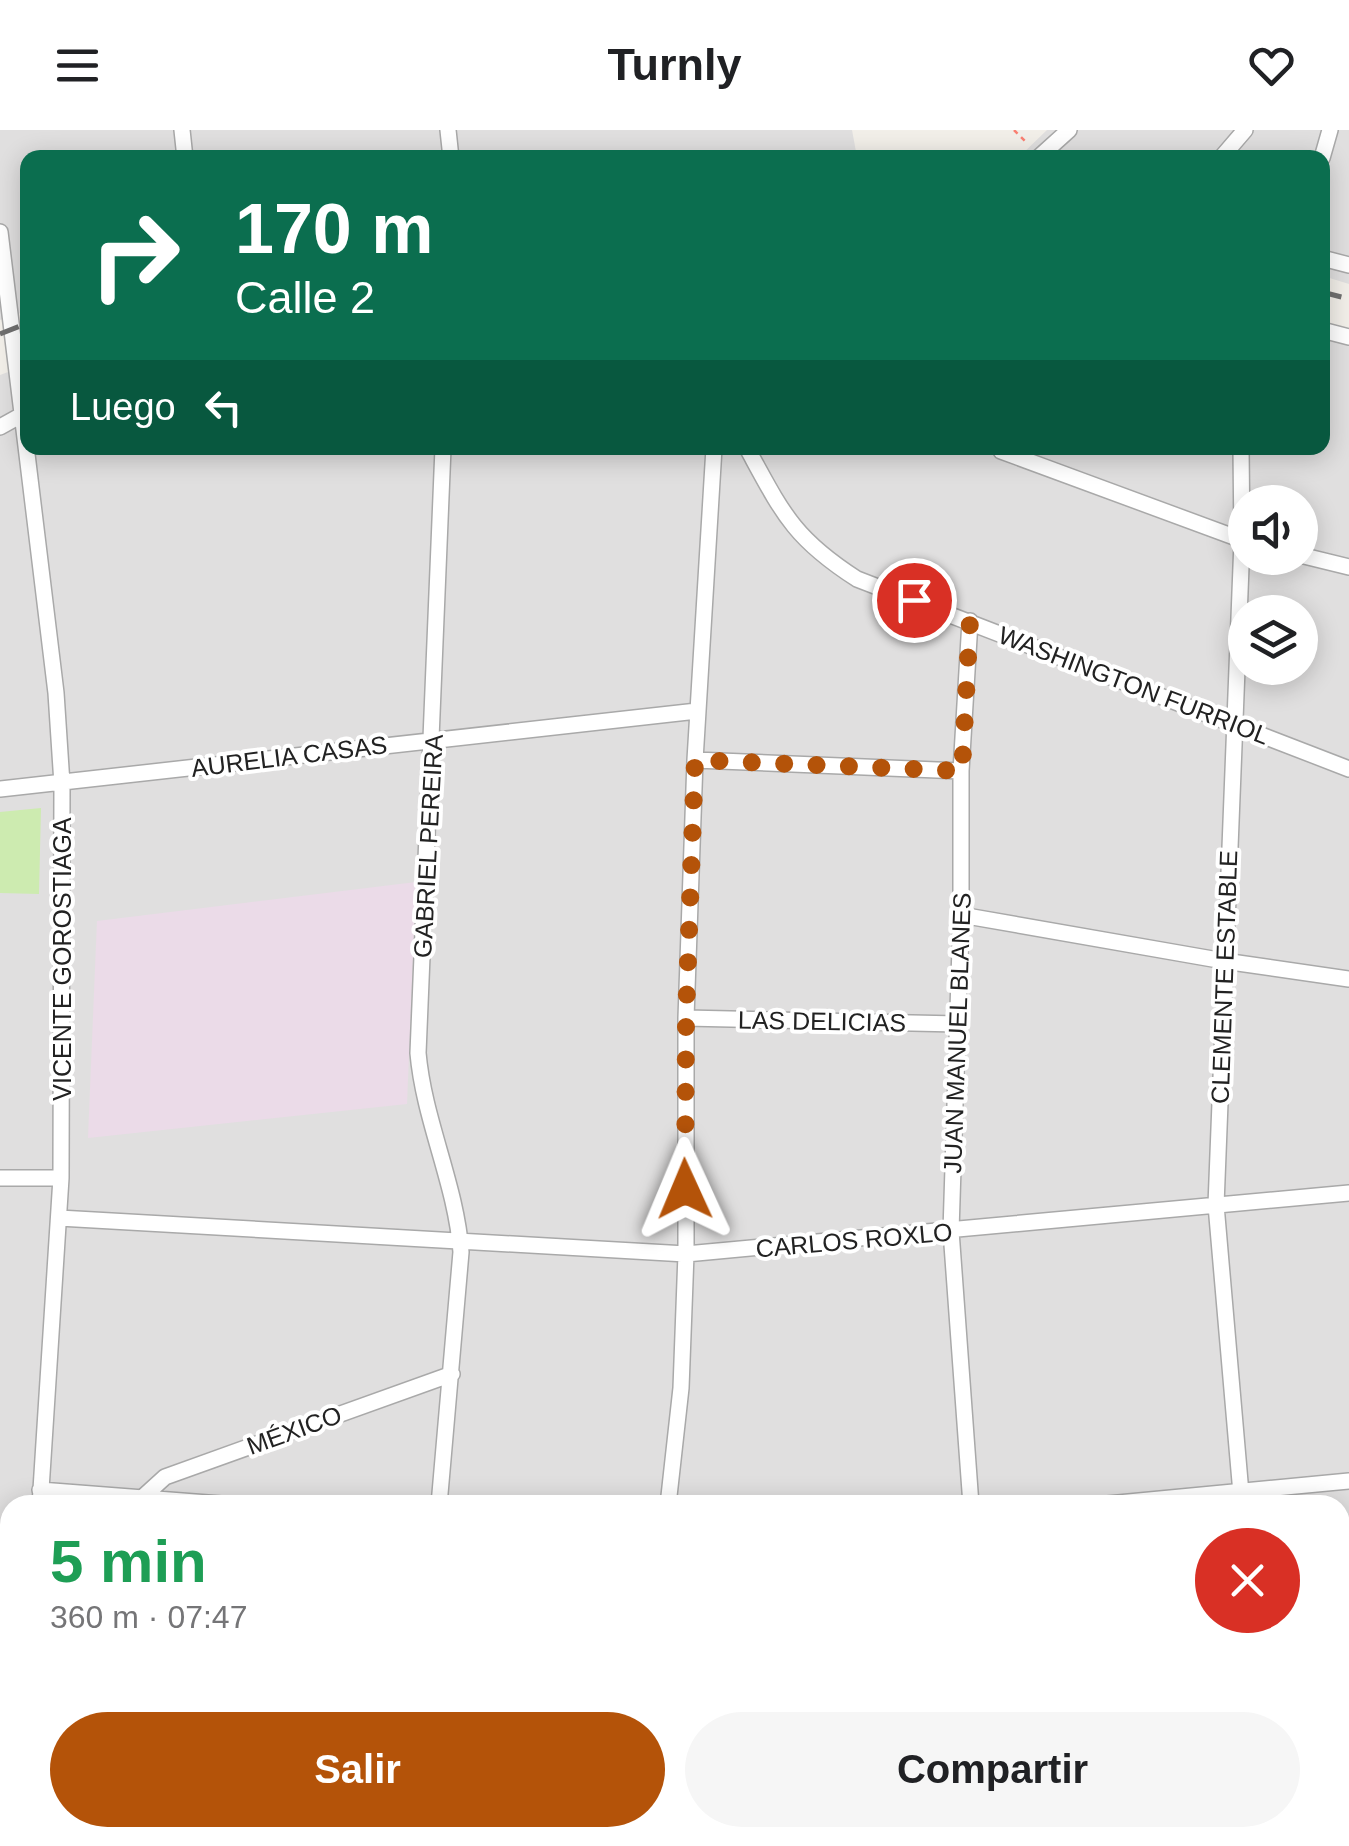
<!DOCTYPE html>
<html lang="es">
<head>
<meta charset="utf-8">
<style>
  body { margin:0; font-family:Helvetica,sans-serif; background:#f6f6f6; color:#202124; height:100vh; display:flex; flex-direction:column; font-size:38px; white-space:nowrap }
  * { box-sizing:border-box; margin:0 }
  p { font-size:32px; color:#757577 }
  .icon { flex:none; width:55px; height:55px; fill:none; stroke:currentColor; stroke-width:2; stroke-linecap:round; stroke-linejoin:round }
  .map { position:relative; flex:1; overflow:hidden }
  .drawer { position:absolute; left:0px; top:1365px; width:1350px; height:352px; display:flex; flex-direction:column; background:#fff; border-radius:30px 30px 0 0; box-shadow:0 5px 25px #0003 }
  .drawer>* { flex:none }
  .top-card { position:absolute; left:20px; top:20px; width:1310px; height:305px; border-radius:20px; box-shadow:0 5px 25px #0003; background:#0b6e4f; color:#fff; overflow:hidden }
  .fabs { position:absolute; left:1228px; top:355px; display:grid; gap:20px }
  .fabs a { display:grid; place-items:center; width:90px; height:90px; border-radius:50%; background:#fff; box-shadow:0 5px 25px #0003; font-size:50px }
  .pin { position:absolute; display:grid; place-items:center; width:85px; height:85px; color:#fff; margin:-42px; border:5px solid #fff; border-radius:50%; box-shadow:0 2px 10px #0007 }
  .me { position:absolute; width:110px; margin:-55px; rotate:359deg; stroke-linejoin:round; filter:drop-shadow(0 0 8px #0008) }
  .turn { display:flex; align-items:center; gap:35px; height:210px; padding:0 50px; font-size:45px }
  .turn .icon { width:130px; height:130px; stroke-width:2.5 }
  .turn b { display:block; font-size:70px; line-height:85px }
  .then { display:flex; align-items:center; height:95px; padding:0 50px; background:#0003; gap:20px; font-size:38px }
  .round { display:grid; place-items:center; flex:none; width:105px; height:105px; border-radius:52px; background:#f6f6f6 }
  .summary { display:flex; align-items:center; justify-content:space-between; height:170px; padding:0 50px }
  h1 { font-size:60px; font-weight:600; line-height:75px; color:#1e9e55 }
  .cta { display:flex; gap:20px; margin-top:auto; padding:20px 50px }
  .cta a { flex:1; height:115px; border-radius:60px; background:#b45309; color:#fff; font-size:40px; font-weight:600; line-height:115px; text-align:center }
  .cta a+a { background:#f6f6f6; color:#202124 }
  header { display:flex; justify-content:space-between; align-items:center; height:130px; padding:0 50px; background:#fff; font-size:45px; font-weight:600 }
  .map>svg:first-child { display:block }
  .residential { fill:#e0dfdf; fill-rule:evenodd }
  .industrial { fill:#ebdbe8 }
  .grass { fill:#cdebb0 }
  .pitch { fill:#88e0be }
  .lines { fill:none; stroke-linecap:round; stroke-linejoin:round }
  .street-casing { stroke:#a9a9a9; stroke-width:18 }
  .path { stroke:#fa8072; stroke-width:2.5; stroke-dasharray:5 5; stroke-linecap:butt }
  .street { stroke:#fff; stroke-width:15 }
  .rail { stroke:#707070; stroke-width:5; stroke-dasharray:20 20; stroke-linecap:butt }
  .route { stroke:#b45309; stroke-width:18; stroke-dasharray:0 32.4 }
  .labels { text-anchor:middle; stroke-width:8; stroke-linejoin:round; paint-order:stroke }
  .street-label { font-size:25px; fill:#222; stroke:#fff }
</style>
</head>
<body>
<header><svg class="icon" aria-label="menu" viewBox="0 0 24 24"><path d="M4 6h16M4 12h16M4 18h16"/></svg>Turnly<svg class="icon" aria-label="heart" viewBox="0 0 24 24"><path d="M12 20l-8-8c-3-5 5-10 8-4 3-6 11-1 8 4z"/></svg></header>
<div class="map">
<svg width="1349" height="1716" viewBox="0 0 1349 1716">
  <rect width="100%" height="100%" fill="#f2efe9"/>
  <path class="residential" d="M0 0H852L857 27 654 20 596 28H28L27 181 0 190Z
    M1047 0H1349V154L1323 146 1322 28H1018Z
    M1323 196 1349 203V1716H0V245L27 235 28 318H1322ZM1245 372H1300V428H1245ZM1245 482H1300V538H1245ZM10 1375H1340V1708H10Z"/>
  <path class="industrial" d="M416 752 407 974 88 1008 97 791Z"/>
  <path class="grass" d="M41 678 39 764 0 763V682Z"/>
  <path class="pitch" d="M1018 1708H1171L1173 1716H1019Z"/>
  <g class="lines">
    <defs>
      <path id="street" d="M182 0 185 28
        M448 0 451 28
        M1038 28 1069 0
        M1221 28 1245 0
        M1322 28 1330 0
        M0 102 56 563 62 654 61 1048 40 1375
        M1322 128 1349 135
        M1322 200 1349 207
        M0 297 27 282
        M747 318C782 382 793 408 857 449L1349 639
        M1241 318 1242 411 1216 1075 1242 1375
        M1001 321 1245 411
        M1300 425 1349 437
        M970 491 961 641V785L951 1101 971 1375
        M695 630 961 641
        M0 659 697 581
        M961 785 1224 831 1349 849
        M686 888 958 894
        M0 1048H61
        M59 1088 686 1124 1349 1063
        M40 1360 234 1375
        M143 1367 165 1347 452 1244
        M439 1375 461 1122C456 1054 424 991 418 923L443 318
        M668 1375 681 1258 686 1124V888L695 630 714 318
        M1097 1375 1349 1351
        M0 1556H10
        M29 1716V1708
        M628 1716 629 1708
        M987 1716 988 1708"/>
    </defs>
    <use href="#street" class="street-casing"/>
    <path class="path" d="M1014 0 1028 14"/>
    <use href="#street" class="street"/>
    <path class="rail" d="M1322 162 1349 169
      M0 204 28 193"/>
  </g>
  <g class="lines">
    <path class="route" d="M685 1059 686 888 695 630 962 641 970 491 914 470"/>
  </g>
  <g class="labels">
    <g class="street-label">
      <text transform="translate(1134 555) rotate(21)" y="9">WASHINGTON FURRIOL</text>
      <text transform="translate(289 626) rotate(-7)" y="9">AURELIA CASAS</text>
      <text transform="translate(428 716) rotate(-87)" y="9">GABRIEL PEREIRA</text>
      <text transform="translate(62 829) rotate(-90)" y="9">VICENTE GOROSTIAGA</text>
      <text transform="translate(1224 847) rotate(-88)" y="9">CLEMENTE ESTABLE</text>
      <text transform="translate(822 891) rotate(1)" y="9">LAS DELICIAS</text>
      <text transform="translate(957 903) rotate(-88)" y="9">JUAN MANUEL BLANES</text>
      <text transform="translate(854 1110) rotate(-5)" y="9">CARLOS ROXLO</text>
      <text transform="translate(294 1300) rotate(-20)" y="9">MÉXICO</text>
    </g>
  </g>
</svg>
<div class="fabs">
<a><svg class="icon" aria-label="sound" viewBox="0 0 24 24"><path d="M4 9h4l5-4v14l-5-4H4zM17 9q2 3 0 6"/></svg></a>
<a><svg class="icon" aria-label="layers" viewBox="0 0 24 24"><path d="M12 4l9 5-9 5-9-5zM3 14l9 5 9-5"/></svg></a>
</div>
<div class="pin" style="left:914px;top:470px;background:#d93025"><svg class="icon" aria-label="arrive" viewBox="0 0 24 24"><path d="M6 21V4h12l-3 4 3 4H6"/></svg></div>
<svg class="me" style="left:685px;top:1059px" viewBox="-20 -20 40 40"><path d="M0-17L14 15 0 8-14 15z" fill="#b45309" stroke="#fff" stroke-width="4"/></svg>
<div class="top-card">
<div class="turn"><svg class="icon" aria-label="right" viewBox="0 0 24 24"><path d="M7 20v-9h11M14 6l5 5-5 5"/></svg><div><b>170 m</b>Calle 2</div></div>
<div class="then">Luego<svg class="icon" aria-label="left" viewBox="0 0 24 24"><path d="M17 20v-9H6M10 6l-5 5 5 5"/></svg></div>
</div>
<section class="drawer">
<div class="summary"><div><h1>5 min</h1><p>360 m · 07:47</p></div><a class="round" style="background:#d93025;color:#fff"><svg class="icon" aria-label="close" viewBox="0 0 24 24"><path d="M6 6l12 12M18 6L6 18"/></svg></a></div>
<div class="cta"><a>Salir</a><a>Compartir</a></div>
</section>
</div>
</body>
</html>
